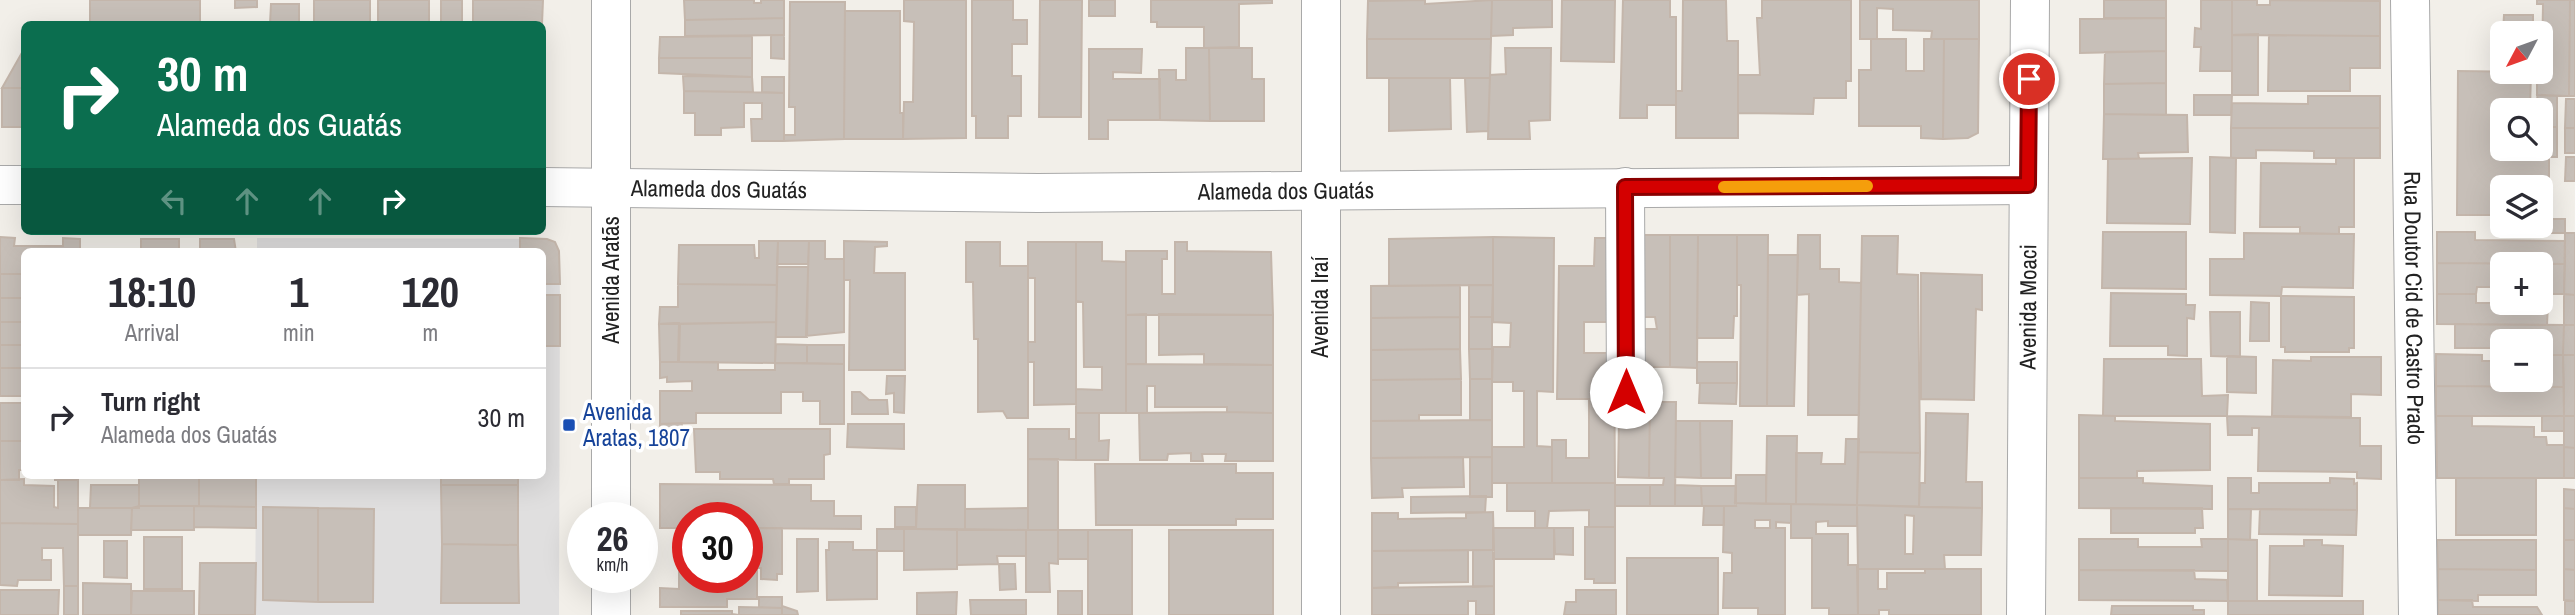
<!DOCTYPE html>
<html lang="en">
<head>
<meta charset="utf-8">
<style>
  body { margin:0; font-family:"Archivo Narrow",sans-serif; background:#f2f2f3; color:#2b2b33; height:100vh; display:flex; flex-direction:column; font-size:26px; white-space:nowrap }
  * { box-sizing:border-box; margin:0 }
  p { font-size:23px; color:#7c7c81 }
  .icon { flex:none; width:38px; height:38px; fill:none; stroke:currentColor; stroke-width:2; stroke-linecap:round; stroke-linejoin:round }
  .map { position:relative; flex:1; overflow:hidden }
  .details { position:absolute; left:21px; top:248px; width:525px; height:231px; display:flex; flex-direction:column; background:#fff; border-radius:10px; box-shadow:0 7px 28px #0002 }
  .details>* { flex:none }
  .banner { position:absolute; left:21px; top:21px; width:525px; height:214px; border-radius:10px; box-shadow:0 7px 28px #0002; background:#0b6e4f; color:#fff; overflow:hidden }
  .needle { width:46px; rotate:229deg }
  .buttons { position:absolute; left:2490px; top:21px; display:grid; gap:14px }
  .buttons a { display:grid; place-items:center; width:63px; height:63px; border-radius:10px; background:#fff; box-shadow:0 7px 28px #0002; font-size:35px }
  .speed { position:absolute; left:567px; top:502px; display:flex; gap:14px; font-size:35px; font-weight:700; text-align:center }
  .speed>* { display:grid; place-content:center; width:91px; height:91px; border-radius:50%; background:#fff; box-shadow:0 7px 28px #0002; line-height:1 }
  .speed small { font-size:18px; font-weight:400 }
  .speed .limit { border:10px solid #d22; background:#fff; color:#111 }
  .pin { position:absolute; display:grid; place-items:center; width:60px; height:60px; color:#fff; margin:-30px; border:4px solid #fff; border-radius:50%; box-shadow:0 2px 7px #0007 }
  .me { position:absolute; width:77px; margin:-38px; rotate:0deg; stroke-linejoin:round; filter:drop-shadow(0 0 5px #0008) }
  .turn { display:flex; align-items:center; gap:24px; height:147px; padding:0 21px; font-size:32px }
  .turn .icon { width:91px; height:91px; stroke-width:2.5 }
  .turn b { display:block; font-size:49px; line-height:60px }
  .lanes { display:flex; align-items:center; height:66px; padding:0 21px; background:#0003; justify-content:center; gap:35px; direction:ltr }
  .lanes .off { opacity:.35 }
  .eta { display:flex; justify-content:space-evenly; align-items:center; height:119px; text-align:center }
  .eta b { font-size:42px; font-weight:800; line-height:49px }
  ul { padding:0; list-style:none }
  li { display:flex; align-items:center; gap:21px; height:98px; padding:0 21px; border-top:2px solid #e1e1e2 }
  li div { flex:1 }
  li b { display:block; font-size:26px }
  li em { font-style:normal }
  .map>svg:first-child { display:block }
  .residential { fill:#e0dfdf }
  .building { fill:#c7bfb8; stroke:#c4b6ab; stroke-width:2; fill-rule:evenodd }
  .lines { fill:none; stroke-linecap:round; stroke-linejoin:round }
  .minor-casing { stroke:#a9a9a9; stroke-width:40 }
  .minor { stroke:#fff; stroke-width:38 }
  .route-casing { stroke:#8a0000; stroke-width:18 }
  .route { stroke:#d40000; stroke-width:12 }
  .slow { stroke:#f59e0b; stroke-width:12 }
  .transit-dot { fill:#1a4fb4; stroke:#fff; stroke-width:2.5 }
  .labels { text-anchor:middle; stroke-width:7; stroke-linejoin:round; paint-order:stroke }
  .street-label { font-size:23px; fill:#222; stroke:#fff }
  .transit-label { font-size:23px; fill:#164399; stroke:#fff; text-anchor:start }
</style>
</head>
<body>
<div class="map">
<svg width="2575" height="615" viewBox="0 0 2575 615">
  <rect width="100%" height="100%" fill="#f2efe9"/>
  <path class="residential" d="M257 238 547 239 555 242 559 251 560 295 559 615H255L256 476H542V252H257Z"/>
  <path class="building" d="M90 0H200V24H90Z
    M235 0H257V7L235 8Z
    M314 0H370V24H314Z
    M378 0H429V24H378Z
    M441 0H462V23L441 24Z
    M473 0H543L542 24H473Z
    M684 0H754V3H761V0H784V18L685 20Z
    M904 0H966V138L903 139 904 102H913L914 22 904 21Z
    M972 0H1013V20H1027V44H1012V76H1021V116H1008V138H976V116H972Z
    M1040 0H1082L1081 117H1039Z
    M1089 0H1115V16H1089Z
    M1151 0H1272V3L1239 4V47L1204 48V27H1157V22H1151Z
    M1425 0V4L1492 0 1491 39H1367L1368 1Z
    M1492 0H1552V27L1513 28V35L1491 36Z
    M1562 0H1615L1614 62 1561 61Z
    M1623 0H1670V17H1676V105H1647V118H1620Z
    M1683 0H1726L1727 41H1738V138H1676V91H1682Z
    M1762 0H1851V81H1846V98H1814L1813 114 1738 113V75H1760L1757 18H1762Z
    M1860 0H1979V39H1931L1932 31 1893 30V9L1877 8V39H1860Z
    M2104 0H2166V18H2104Z
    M2201 0H2232V71H2200L2201 47H2194L2195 28 2201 29Z
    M2232 0H2257V5H2270V0L2380 1V36L2232 35Z
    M2537 0H2570L2569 96 2537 95V74H2547V65H2542L2543 4H2537Z
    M2570 0H2575V96H2569Z
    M790 2H845L844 139 784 141V135H795V107H789Z
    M271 4H299V24H270Z
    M845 11H900V113H903V139H844Z
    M2504 15H2533V33H2503Z
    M784 18V35L685 36V20Z
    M2166 18V51L2080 53V19Z
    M2258 34V95H2232V35Z
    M771 35H784V59L771 58Z
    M2269 35 2380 36V68H2350V91H2268Z
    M752 36V58H659L660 37Z
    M1367 39H1491L1490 78H1367Z
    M1871 39H1906V71H1924V39H1944L1943 139 1921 138V126H1859V70H1871Z
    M1944 39H1979L1978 133 1968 138 1943 139Z
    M1186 48H1209L1210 121 1160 120 1159 70H1176V80H1186Z
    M1209 48H1252V79H1264V121H1210Z
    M1505 48H1551L1550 120 1529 121 1530 139H1488L1490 75 1506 74Z
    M24 49V88H2Z
    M1089 49H1142L1141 73 1113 72V79H1160V120H1108V139H1089Z
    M2166 51V83L2104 84 2105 52Z
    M659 58H752V77L659 73Z
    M2458 71 2531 72 2530 110H2502V149H2530V158H2549V215H2541V187H2502V215H2457Z
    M683 76 752 77 753 92 684 91Z
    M762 77H784V93L762 92Z
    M1389 78H1450L1451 129 1389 131Z
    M1465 78H1490L1488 131 1467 132Z
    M2166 83V115L2104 114V84Z
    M2 88H24V127H2Z
    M684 91 784 93V141H752L751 119H762V103H744V127L721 128V135H695V113H684Z
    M2194 95H2232L2231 115H2194Z
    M2537 95 2557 96V127H2541Z
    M2308 96H2380V128H2231L2232 103 2308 104Z
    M2566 99H2575V128H2565Z
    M2104 114 2187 115 2188 152 2138 153 2139 159H2103Z
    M2541 127H2557V157H2536L2537 149H2541Z
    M2231 128H2380V158H2314V151L2256 150V158H2231Z
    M2565 128H2575V153H2565Z
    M2210 157 2236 158 2235 233 2210 232Z
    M2566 157H2575V181H2565Z
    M2192 158 2190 224 2107 223 2108 159Z
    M2336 158H2354V227H2339V234L2300 233V227H2260L2261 163 2336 164Z
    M2549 219H2565V233H2549Z
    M2103 232H2186V289L2102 288Z
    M2437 232H2475V240L2565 241V264L2437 263Z
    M2244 233 2354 234 2353 288 2282 287 2281 296 2210 295V259H2244Z
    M2565 233H2575V295L2564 294Z
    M1641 235H1670V367H1640V329H1657L1655 317H1640Z
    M1670 235H1698L1697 368 1670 367Z
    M1698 235H1737V316H1734L1733 338H1697Z
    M1737 235H1768L1767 406H1740L1741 285H1737Z
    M1798 235H1820V269H1839V282L1861 283 1859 415H1808L1809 294 1797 295Z
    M1862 236H1898L1897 274 1918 275 1920 453 1858 452Z
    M0 237 15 238 14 246H63V238L80 239V252H24V274H0Z
    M1493 237 1554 238 1553 392 1537 391V446L1552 447V483H1492V447H1524V391H1513V382H1492L1493 347H1510L1511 323 1493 322Z
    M1493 237V285L1389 286V239Z
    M520 238 547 239 555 242 559 251 560 284H542V252H520Z
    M1595 238H1615L1614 322H1584V353H1614L1615 483H1552V440H1566V458H1589V399H1557L1559 266H1594Z
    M141 239H179V252H141Z
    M200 239H234L236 252H200Z
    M759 241H778L777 285 678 284 679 245H754L755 258H759Z
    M778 241H809L808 264H777Z
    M809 241H825V259H844V332L806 336Z
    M844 241 887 242V246L875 247 874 273H905V370H849L850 280H844Z
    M966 242H1000V266H1028V418H1007L1003 411 978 412V339H974L973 282H966Z
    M1028 242H1076V404L1034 405V362H1028V342H1035V278H1028Z
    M1076 242H1102V261L1126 262V413H1076V389L1102 390V367H1084L1083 302 1076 301Z
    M1175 242H1187V251L1271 252 1273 315H1126V251H1167V259H1162V294H1175Z
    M321 249H379V252H321Z
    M321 249V252H262V250Z
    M379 249H439V252H379Z
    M439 249 497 250V252H439Z
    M1768 255H1798L1794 406H1767Z
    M2437 263 2565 264 2564 294H2550V276H2541V264H2502V287H2477L2476 294H2437Z
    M777 267H808L807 337H776Z
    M1921 273 1982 275V310L1976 309 1974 400 1921 399Z
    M0 274H24V298H0Z
    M678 284 777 285 776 322 659 324 660 307H678Z
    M1460 285V317L1371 318V286Z
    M1469 285H1493L1492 317H1469Z
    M2111 293 2186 294V305H2195L2194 319 2187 318V356L2168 355V346H2110Z
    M2437 294H2476V303H2548L2547 325 2437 324Z
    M2564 294 2575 295V325H2564Z
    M542 295H560V346H542Z
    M2281 296 2354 297V348H2349V352H2285V347H2281Z
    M0 298H24V322H0Z
    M2251 302 2269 303V341H2250Z
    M2210 312H2240V357L2211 356Z
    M1146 314V364H1126V315Z
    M1159 314 1273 315V365L1204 364V354L1159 355Z
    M1460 317V349L1371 350V318Z
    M1469 317H1492V349H1469Z
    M0 322H24V345H0Z
    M776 322 775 363 679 362 680 324Z
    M679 323 678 362H660L659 324Z
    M2455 324 2564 325 2563 355H2543L2541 341H2502V348H2455Z
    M2564 325H2575V355H2563Z
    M776 344 807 345V363H775Z
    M0 345H24V368H0Z
    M807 345H844V364L807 363Z
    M1460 349 1461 379 1371 380V350Z
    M1469 349H1492V379H1470Z
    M2436 354 2482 355V361H2502V380H2541L2543 355H2563L2564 387 2436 386Z
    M2563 355H2575V416H2564Z
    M2227 356 2256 357V393L2227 392Z
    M2311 357H2381V395L2351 394V417L2272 416 2273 360 2311 361Z
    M2104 359H2201L2202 396 2228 395 2227 416H2103Z
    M660 362H718V370H775V363L844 364V424H820V401H803V392H781V413H696V423L660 424V391H692V381L667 382V377L660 378Z
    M1697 362H1737V383H1697Z
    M1126 364 1273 365V413L1227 412V407H1155V386H1147V413H1126Z
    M0 368H24V396H0Z
    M887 376H905L904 413 894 412V393L886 394Z
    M1461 379V415H1419V421H1371V380Z
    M1470 379H1492V420H1470Z
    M1700 383H1737L1736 404 1699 403Z
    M2436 386 2564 387V416H2436Z
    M852 392H860L869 400H887L888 414H852Z
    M1614 401 1650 402 1649 478 1618 477 1619 421 1614 420Z
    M1650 402H1676L1675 506H1650V485H1663L1664 478H1649Z
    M0 403H24V441H0Z
    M1227 412 1273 413V461H1225L1226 454H1202L1203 461H1191V453L1168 454 1167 460H1140L1139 413Z
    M1076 413H1099V441L1109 440 1108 460H1076Z
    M1926 413 1968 414 1966 482H1982V508L1919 507 1920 483H1925Z
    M2079 415 2115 416V421L2210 424V470L2137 471V478H2079Z
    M2227 416 2360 418V446H2381V479L2357 478V472L2258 471 2259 428H2252V435H2228Z
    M2436 416H2472V426L2534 427V437H2546L2547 445H2564V478H2437Z
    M2542 416H2564V431H2542Z
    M2564 416H2575V448L2564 447Z
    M1492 420V457L1371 458V421Z
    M1676 421H1700L1701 478 1675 477Z
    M1700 421H1732L1731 478H1701Z
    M682 423V446H659L660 424Z
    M848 424H904V449L847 447Z
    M694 429H830V454L824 455V479H789V484H774L773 479H720V472H696Z
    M1028 429H1069V439H1076V460L1028 459Z
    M1767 436H1797L1796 504H1766Z
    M1846 439H1859L1857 505 1796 504V453H1822L1821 464H1845Z
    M0 441H24V470H19V480H0Z
    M2564 447 2575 448V478H2564Z
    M1858 452 1920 453 1919 507 1857 505Z
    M1463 457 1464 487 1402 488 1403 497 1372 498 1371 458Z
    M1470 457H1492V497H1470Z
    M1028 459H1058V530H1028Z
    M1095 464H1236V473H1273V519H1236V525H1096Z
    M1736 475H1766V504L1735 503Z
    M55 476H78V480H55Z
    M192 476H199V506H139V478Z
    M199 476H256V507L199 506Z
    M441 476H518V485H441Z
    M2079 478H2143V483L2212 486V509L2079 508Z
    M2228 478H2251V493H2259V483H2330V478L2354 479V484L2357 483V510L2228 509Z
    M2456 478H2536V535H2456Z
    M24 479V485L54 486V507L58 508V480H78V524L0 523V480Z
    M1507 483H1615V527H1589V510L1549 511 1547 528H1535V511H1507Z
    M660 484 811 485V501H834V516H861V529L747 528V518H688V528H660Z
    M91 485H139V508H90Z
    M441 485H518V545L442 544Z
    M918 485H965V530L916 529Z
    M1615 485H1650V506H1615Z
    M1675 485 1701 486 1702 506H1675Z
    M1701 486H1736V506H1702Z
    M2564 489 2575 490V509L2564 508Z
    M1486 496 1485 512 1411 513V497Z
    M1735 503 1791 504V523L1776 522V528H1785V615H1758V608H1723L1724 573H1732V553L1723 552 1724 506H1736ZM1755 520H1770V528H1755Z
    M1791 504 1857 505V526H1828V521L1816 522V534H1848V565H1857L1858 615H1829V608H1812V538H1791Z
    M1857 505 1982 508 1981 555H1944L1945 569H1858ZM1905 515 1914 516 1913 554H1905Z
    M139 506H194V530H131L132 508Z
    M194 506 256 507V528L194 527Z
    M1704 506H1724V525H1703Z
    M263 507 318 508V602L263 600Z
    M895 507H916V527H895Z
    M78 508H132L131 535H78Z
    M318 508 374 509 373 602H318Z
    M1028 508V530H965V509Z
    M2111 508H2202L2203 528H2195V533H2111Z
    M2564 508 2575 509V540H2564Z
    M2228 509H2251L2250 540 2228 539Z
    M2260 509 2357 510 2356 535 2259 534Z
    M1493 512 1494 550 1372 551V513H1398V519L1466 518V513Z
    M0 523 78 524V586H64L63 548H42V560H51V580H18L17 586 0 585Z
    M1585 527H1615V583H1594V579H1585Z
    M679 528H688V578H747V536H753L752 567 757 566V528H782V574H777V580L761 579V568H757V597H782V608L759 607V599H727V607H660V588L679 589Z
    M1493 528H1554V559H1493Z
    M1554 528H1573V555L1555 554Z
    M877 529H904V551H877Z
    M904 529H957V569L904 570Z
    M957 529 1026 530V556H997L998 564 957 565Z
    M1026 530H1058V564L1049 563 1050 592H1026Z
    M1058 530H1088V559H1058Z
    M1088 530H1132V615H1088Z
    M1169 530H1273V615H1169Z
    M144 537H182V589H144Z
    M797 539H818V591L797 592Z
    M2079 539H2138V547H2202L2201 539H2228V571L2079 570Z
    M2228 539 2257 540V601H2228Z
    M2304 540H2322V545L2343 546 2342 596 2269 595 2270 546H2304Z
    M2437 540H2536V570L2438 569Z
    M2564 540H2575V570L2564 569Z
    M104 541H127V578L104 577Z
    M829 542H853V550H877V599L827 600 826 550H829Z
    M442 544 518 545 519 603H441Z
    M1468 550V582L1398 583V587L1372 588V551Z
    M1473 550H1494V586L1473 587Z
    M1627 558H1718V615H1627Z
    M200 563H256L255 615H199Z
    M999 564H1015L1016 589 1000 590Z
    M1858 569H1878V589H1887V573H1925V569H1981V615H1889V610H1879V615H1858Z
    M2438 569 2536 570V595H2478V601L2438 600Z
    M2564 569 2575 570V601L2564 600Z
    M2079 570H2194L2195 579 2227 580 2228 601 2079 600Z
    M83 583 131 584V615H83Z
    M64 586H78V615H64Z
    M1494 586V615H1476V601H1468V615H1372V588Z
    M0 590H59L58 615H0Z
    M1576 590H1616V615H1564L1566 602H1576Z
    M132 591H194V615H131Z
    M1058 591H1082V615H1058Z
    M957 592 956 615H917V593Z
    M970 600H1026V615H971Z
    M2438 600H2472L2473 607H2537L2542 615H2438Z
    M2228 601H2363V615H2228Z
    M2565 601H2575V615H2565Z
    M782 606 797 611 798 615H782Z
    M2112 606H2193V610H2204V615H2111Z
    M739 607 782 608V615H681V611H732V614L739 615Z"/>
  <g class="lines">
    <defs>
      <g id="minor">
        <path d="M1321 0V615"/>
        <path id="s1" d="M2410 0 2418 615"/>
        <path d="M0 185H24"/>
        <path id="s2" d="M542 187 1038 193 2028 185"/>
        <path d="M1625 187 1626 392"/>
        <path d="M611 518V0"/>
        <path d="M611 615V578"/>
        <path id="s3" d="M2026 615 2030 0"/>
      </g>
    </defs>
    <use href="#minor" class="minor-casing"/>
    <use href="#minor" class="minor"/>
  </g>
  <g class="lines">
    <defs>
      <path id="route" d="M1626 392 1625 187 2028 185 2029 79"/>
    </defs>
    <use href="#route" class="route-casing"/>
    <use href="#route" class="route"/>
    <path class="slow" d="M1724 187 1867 186"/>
  </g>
  <rect class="transit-dot" x="562" y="418" width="14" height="14" rx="3.5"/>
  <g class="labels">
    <g class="street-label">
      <text dy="8" stroke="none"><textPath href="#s2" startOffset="177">Alameda dos Guatás</textPath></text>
      <text dy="8" stroke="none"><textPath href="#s2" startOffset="744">Alameda dos Guatás</textPath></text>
      <text transform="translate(611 280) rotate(-90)" y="8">Avenida Aratãs</text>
      <text transform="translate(1320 307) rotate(-90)" y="8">Avenida Iraí</text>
      <text dy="8" stroke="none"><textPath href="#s3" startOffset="308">Avenida Moaci</textPath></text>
      <text dy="8" stroke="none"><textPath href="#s1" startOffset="308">Rua Doutor Cid de Castro Prado</textPath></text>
    </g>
    <g class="transit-label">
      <text x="583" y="420">Avenida<tspan x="583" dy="26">Aratas, 1807</tspan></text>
    </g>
  </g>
</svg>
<div class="buttons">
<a><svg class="needle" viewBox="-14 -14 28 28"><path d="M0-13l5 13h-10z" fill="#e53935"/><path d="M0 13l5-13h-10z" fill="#7c7c81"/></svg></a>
<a><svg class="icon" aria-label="search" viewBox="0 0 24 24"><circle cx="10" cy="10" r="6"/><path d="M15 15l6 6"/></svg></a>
<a><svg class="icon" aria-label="layers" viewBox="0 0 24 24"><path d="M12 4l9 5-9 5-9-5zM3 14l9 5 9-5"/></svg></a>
<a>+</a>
<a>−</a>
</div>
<div class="speed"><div>26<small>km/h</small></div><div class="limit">30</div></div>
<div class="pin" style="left:2029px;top:79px;background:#d93025"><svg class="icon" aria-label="arrive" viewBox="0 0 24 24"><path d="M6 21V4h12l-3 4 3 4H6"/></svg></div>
<svg class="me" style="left:1626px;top:392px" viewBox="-20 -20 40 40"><circle r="19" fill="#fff"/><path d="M0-13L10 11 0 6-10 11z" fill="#d40000"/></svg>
<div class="banner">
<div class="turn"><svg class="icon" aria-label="right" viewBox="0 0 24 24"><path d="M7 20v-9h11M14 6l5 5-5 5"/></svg><div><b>30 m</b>Alameda dos Guatás</div></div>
<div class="lanes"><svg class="icon off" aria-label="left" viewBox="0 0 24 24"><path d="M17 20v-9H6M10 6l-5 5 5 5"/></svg><svg class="icon off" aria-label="ahead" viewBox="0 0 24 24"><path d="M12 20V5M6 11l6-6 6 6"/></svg><svg class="icon off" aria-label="ahead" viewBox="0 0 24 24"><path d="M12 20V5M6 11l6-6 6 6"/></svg><svg class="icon" aria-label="right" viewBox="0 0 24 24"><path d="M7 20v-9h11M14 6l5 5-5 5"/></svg></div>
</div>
<section class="details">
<div class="eta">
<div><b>18:10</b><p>Arrival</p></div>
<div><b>1</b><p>min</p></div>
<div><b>120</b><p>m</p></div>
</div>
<ul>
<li><svg class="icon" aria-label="right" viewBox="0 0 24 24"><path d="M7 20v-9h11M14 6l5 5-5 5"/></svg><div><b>Turn right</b><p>Alameda dos Guatás</p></div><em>30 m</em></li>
</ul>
</section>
</div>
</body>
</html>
